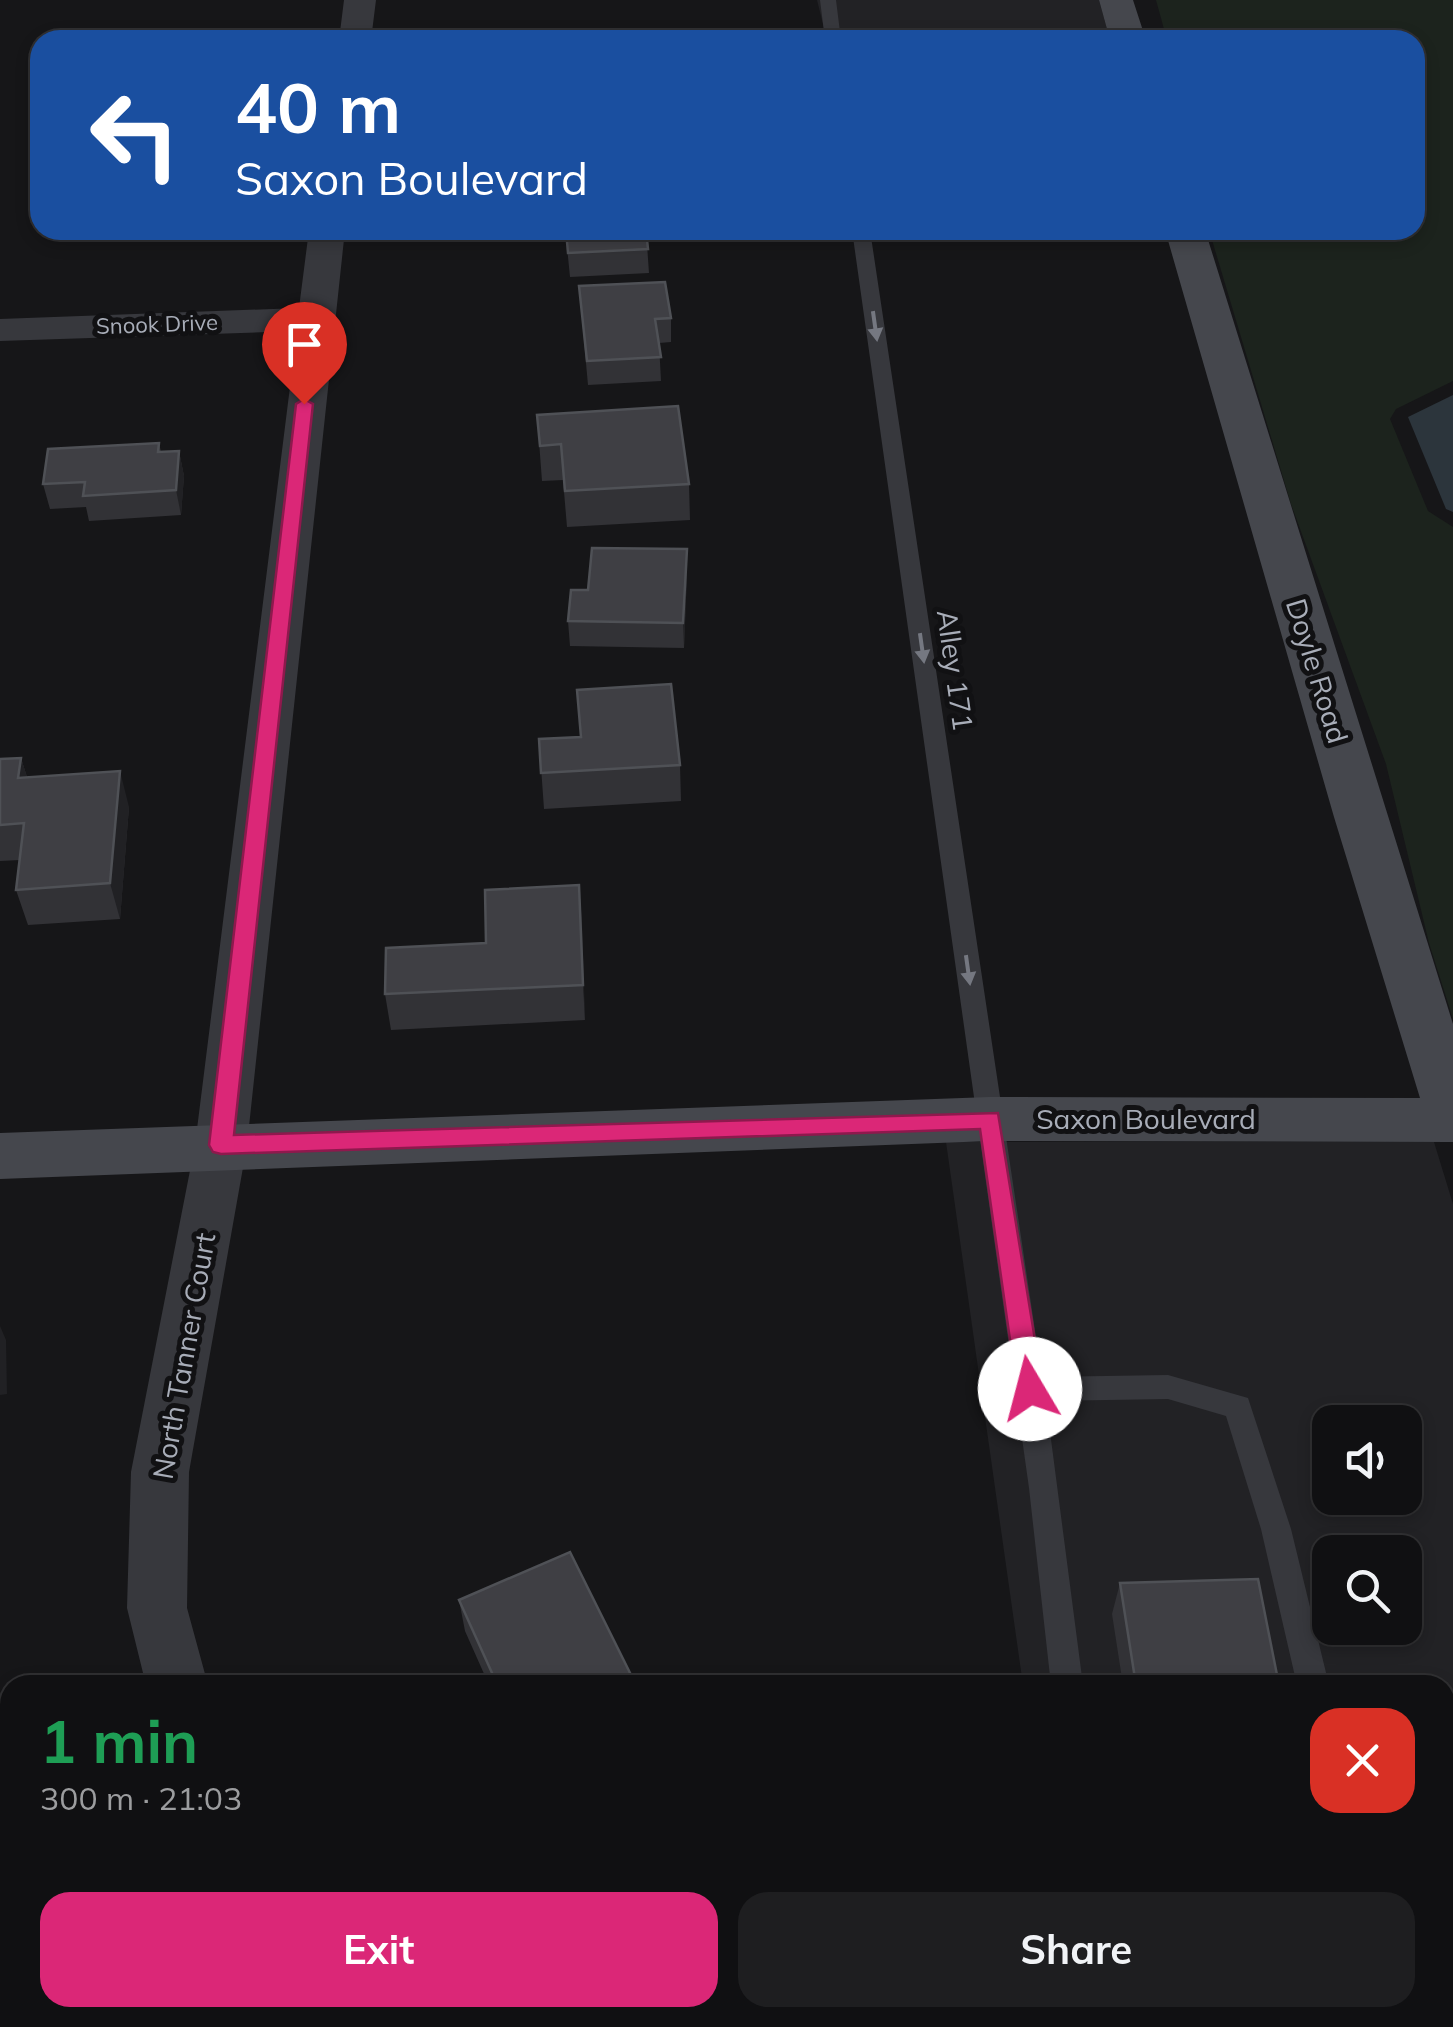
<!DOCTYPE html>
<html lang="en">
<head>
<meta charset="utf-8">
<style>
  body { margin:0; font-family:Mulish,sans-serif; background:#1e1e20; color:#f1f3f6; height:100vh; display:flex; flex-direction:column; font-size:38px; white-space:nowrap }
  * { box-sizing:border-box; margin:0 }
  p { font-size:32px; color:#9c9d9f }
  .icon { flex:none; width:55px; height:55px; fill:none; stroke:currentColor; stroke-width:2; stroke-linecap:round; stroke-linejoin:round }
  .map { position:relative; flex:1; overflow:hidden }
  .panel { position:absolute; left:0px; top:1675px; width:1455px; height:352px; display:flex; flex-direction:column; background:#101012; border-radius:30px 30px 0 0; box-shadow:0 5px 15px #0003,0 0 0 2px #303032 }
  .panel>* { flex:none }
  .banner { position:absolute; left:30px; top:30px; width:1395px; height:210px; border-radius:30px; box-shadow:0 5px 15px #0003,0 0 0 2px #303032; background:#1a4fa0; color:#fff; overflow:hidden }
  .buttons { position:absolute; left:1312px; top:1405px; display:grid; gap:20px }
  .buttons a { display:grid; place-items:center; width:110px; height:110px; border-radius:20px; background:#101012; box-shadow:0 5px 15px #0003,0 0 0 2px #303032; font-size:50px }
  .pin { position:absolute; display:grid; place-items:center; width:85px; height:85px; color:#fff; margin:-102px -42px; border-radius:50% 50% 50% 0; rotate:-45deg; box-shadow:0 0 10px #0007 }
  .pin .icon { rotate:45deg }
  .me { position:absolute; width:110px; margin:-55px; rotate:352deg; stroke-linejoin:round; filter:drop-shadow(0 0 8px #0008) }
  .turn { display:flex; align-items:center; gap:35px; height:210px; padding:0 40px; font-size:45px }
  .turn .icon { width:130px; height:130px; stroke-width:2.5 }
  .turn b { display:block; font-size:70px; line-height:85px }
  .round { display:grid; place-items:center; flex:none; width:105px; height:105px; border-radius:30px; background:#1e1e20 }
  .head { display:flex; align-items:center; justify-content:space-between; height:170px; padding:0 40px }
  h1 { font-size:60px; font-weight:700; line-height:75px; color:#1e9e55 }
  .action { display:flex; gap:20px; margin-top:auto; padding:20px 40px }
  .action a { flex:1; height:115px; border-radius:30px; background:#db2777; color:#fff; font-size:40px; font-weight:700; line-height:115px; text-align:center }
  .action a+a { background:#1e1e20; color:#f1f3f6 }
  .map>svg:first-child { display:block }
  .built { fill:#222225; fill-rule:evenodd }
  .green { fill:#1c231d }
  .water { fill:#2c353c }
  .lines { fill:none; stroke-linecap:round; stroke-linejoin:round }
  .lane { fill:#37383d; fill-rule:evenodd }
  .street { fill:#37383d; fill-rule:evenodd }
  .secondary { fill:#45474d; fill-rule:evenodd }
  .wall { fill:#323236 }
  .shaded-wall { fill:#212124 }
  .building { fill:#3f3f44; stroke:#4f5156; stroke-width:2.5 }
  .oneway { fill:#757881 }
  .route { fill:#db2777; stroke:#8e194d; stroke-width:2.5 }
  .labels { text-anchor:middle; stroke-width:10; stroke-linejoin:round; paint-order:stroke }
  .far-street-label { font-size:22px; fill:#a8adb8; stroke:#111113 }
  .street-label { font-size:28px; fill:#a8adb8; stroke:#111113 }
</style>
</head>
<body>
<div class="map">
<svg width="1453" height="2027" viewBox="0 0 1453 2027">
  <rect width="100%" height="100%" fill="#161618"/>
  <path class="built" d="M817 0H1099L1110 40H827Z
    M946 1142H1434L1453 1204V2027H1072L1070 2018H1445V1685H1023ZM1330 1422H1405V1498H1330ZM1330 1552H1405V1628H1330Z"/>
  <path class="green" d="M1156 0H1453V381L1396 409 1390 419 1428 511 1453 527V1019L1429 943 1386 764 1291 504 1209 230H1415V40H1167Z"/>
  <path class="water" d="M1453 395V512L1446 509 1408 417Z"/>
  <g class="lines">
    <path class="lane" d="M820 0H836L841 40H825Z
      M852 230H870L1042 1377 1168 1375 1248 1398 1291 1529 1329 1685H1297L1261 1529 1226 1416 1168 1399 1046 1401 1083 1685H1051L1029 1488Z
      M1445 1719H1453V1749H1445Z
      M1453 1912V1946L1445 1947V1913Z"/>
    <path class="street" d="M344 0H376L371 40H339Z
      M309 230H345L247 1145 189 1472 187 1608 208 1685H146L127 1608 131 1472 195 1145 297 331 0 341V319L299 308Z"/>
    <path class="secondary" d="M1099 0H1133L1146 40H1110Z
      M1165 230H1205L1453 1024V1142L990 1141 0 1179V1133L990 1097 1420 1098 1334 817Z"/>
  </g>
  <path class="wall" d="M522 230H646L649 273 570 277 566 237 523 239Z
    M908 230H1006L1005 239 910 241Z
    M579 286 671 318V342L659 343 661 381 588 385Z
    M537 415 689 484 690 520 567 527 563 480 542 481Z
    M159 443 161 452 179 451 184 476 181 515 89 521 86 507 50 509 43 484Z
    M687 574 684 648 570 646 568 621 588 590Z
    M580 737 680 765 681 801 544 809 539 739Z
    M21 758 27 777 129 807 120 919 28 925 16 890 20 860 0 861V759Z
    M579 885 585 1020 391 1030 385 994 486 943Z
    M1120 1583 1279 1685H1123L1112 1614Z
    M459 1600 636 1685H489L465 1631Z"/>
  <path class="shaded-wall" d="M179 451 184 476 181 515 176 490Z
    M687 549V574L684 648 683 623Z
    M21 758 32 793 18 778Z
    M120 771 129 807 120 919 110 883Z
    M579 885 582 921 585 1020 583 985Z
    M0 1326 6 1340 7 1394 0 1395Z"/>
  <path class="building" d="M566 230H646L648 249 568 253Z
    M665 282 671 318 655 319 661 357 587 361 579 286Z
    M678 406 689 484 565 491 561 444 540 446 537 415Z
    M159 443 158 452 179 451 176 490 83 496 85 482 43 484 48 449Z
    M592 548 687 549 683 623 568 621 571 590H588Z
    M671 684 680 765 541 773 539 739 581 737 577 690Z
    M21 758 18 778 120 771 110 883 16 890 24 823 0 825V759Z
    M579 885 583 985 385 994 386 948 486 943 485 890Z
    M570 1552 636 1685H495L497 1684 459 1600Z
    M1258 1579 1279 1685H1136L1120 1583Z"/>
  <defs><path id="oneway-solid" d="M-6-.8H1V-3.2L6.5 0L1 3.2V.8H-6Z" transform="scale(2.5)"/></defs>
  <g class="oneway">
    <use href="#oneway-solid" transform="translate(875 326) rotate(82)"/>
    <use href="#oneway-solid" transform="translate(922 648) rotate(82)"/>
    <use href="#oneway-solid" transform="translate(968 970) rotate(82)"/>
  </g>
  <path class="route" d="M304 399 313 404 234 1135 998 1113 1043 1389 1039 1397 1030 1400 1021 1397 1017 1389 980 1129 221 1154 213 1152 209 1145 296 404Z"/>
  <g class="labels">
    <g class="far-street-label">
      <text transform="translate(157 324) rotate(-2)" y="8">Snook Drive</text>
    </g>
    <g class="street-label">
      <text transform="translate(955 670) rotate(82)" y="10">Alley 171</text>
      <text transform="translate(1317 671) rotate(73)" y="10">Doyle Road</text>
      <text x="1146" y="1129">Saxon Boulevard</text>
      <text transform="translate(184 1356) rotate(-80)" y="10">North Tanner Court</text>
    </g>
  </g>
</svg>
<div class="buttons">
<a><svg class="icon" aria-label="sound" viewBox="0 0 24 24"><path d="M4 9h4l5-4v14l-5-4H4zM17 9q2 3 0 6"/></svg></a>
<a><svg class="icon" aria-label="search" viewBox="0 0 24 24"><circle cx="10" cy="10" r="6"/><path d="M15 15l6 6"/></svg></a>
</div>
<div class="pin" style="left:304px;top:404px;background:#d93025"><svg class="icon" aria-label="arrive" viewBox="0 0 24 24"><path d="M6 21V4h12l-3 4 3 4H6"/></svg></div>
<svg class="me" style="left:1030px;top:1389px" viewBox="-20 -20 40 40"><circle r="19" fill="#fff"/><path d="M0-13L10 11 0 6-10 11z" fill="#db2777"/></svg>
<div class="banner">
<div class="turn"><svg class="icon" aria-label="left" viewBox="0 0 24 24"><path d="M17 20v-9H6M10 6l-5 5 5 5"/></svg><div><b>40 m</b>Saxon Boulevard</div></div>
</div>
<section class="panel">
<div class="head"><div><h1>1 min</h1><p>300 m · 21:03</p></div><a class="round" style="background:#d93025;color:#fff"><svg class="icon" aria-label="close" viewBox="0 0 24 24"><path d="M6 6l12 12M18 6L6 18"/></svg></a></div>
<div class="action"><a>Exit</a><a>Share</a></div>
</section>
</div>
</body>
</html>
